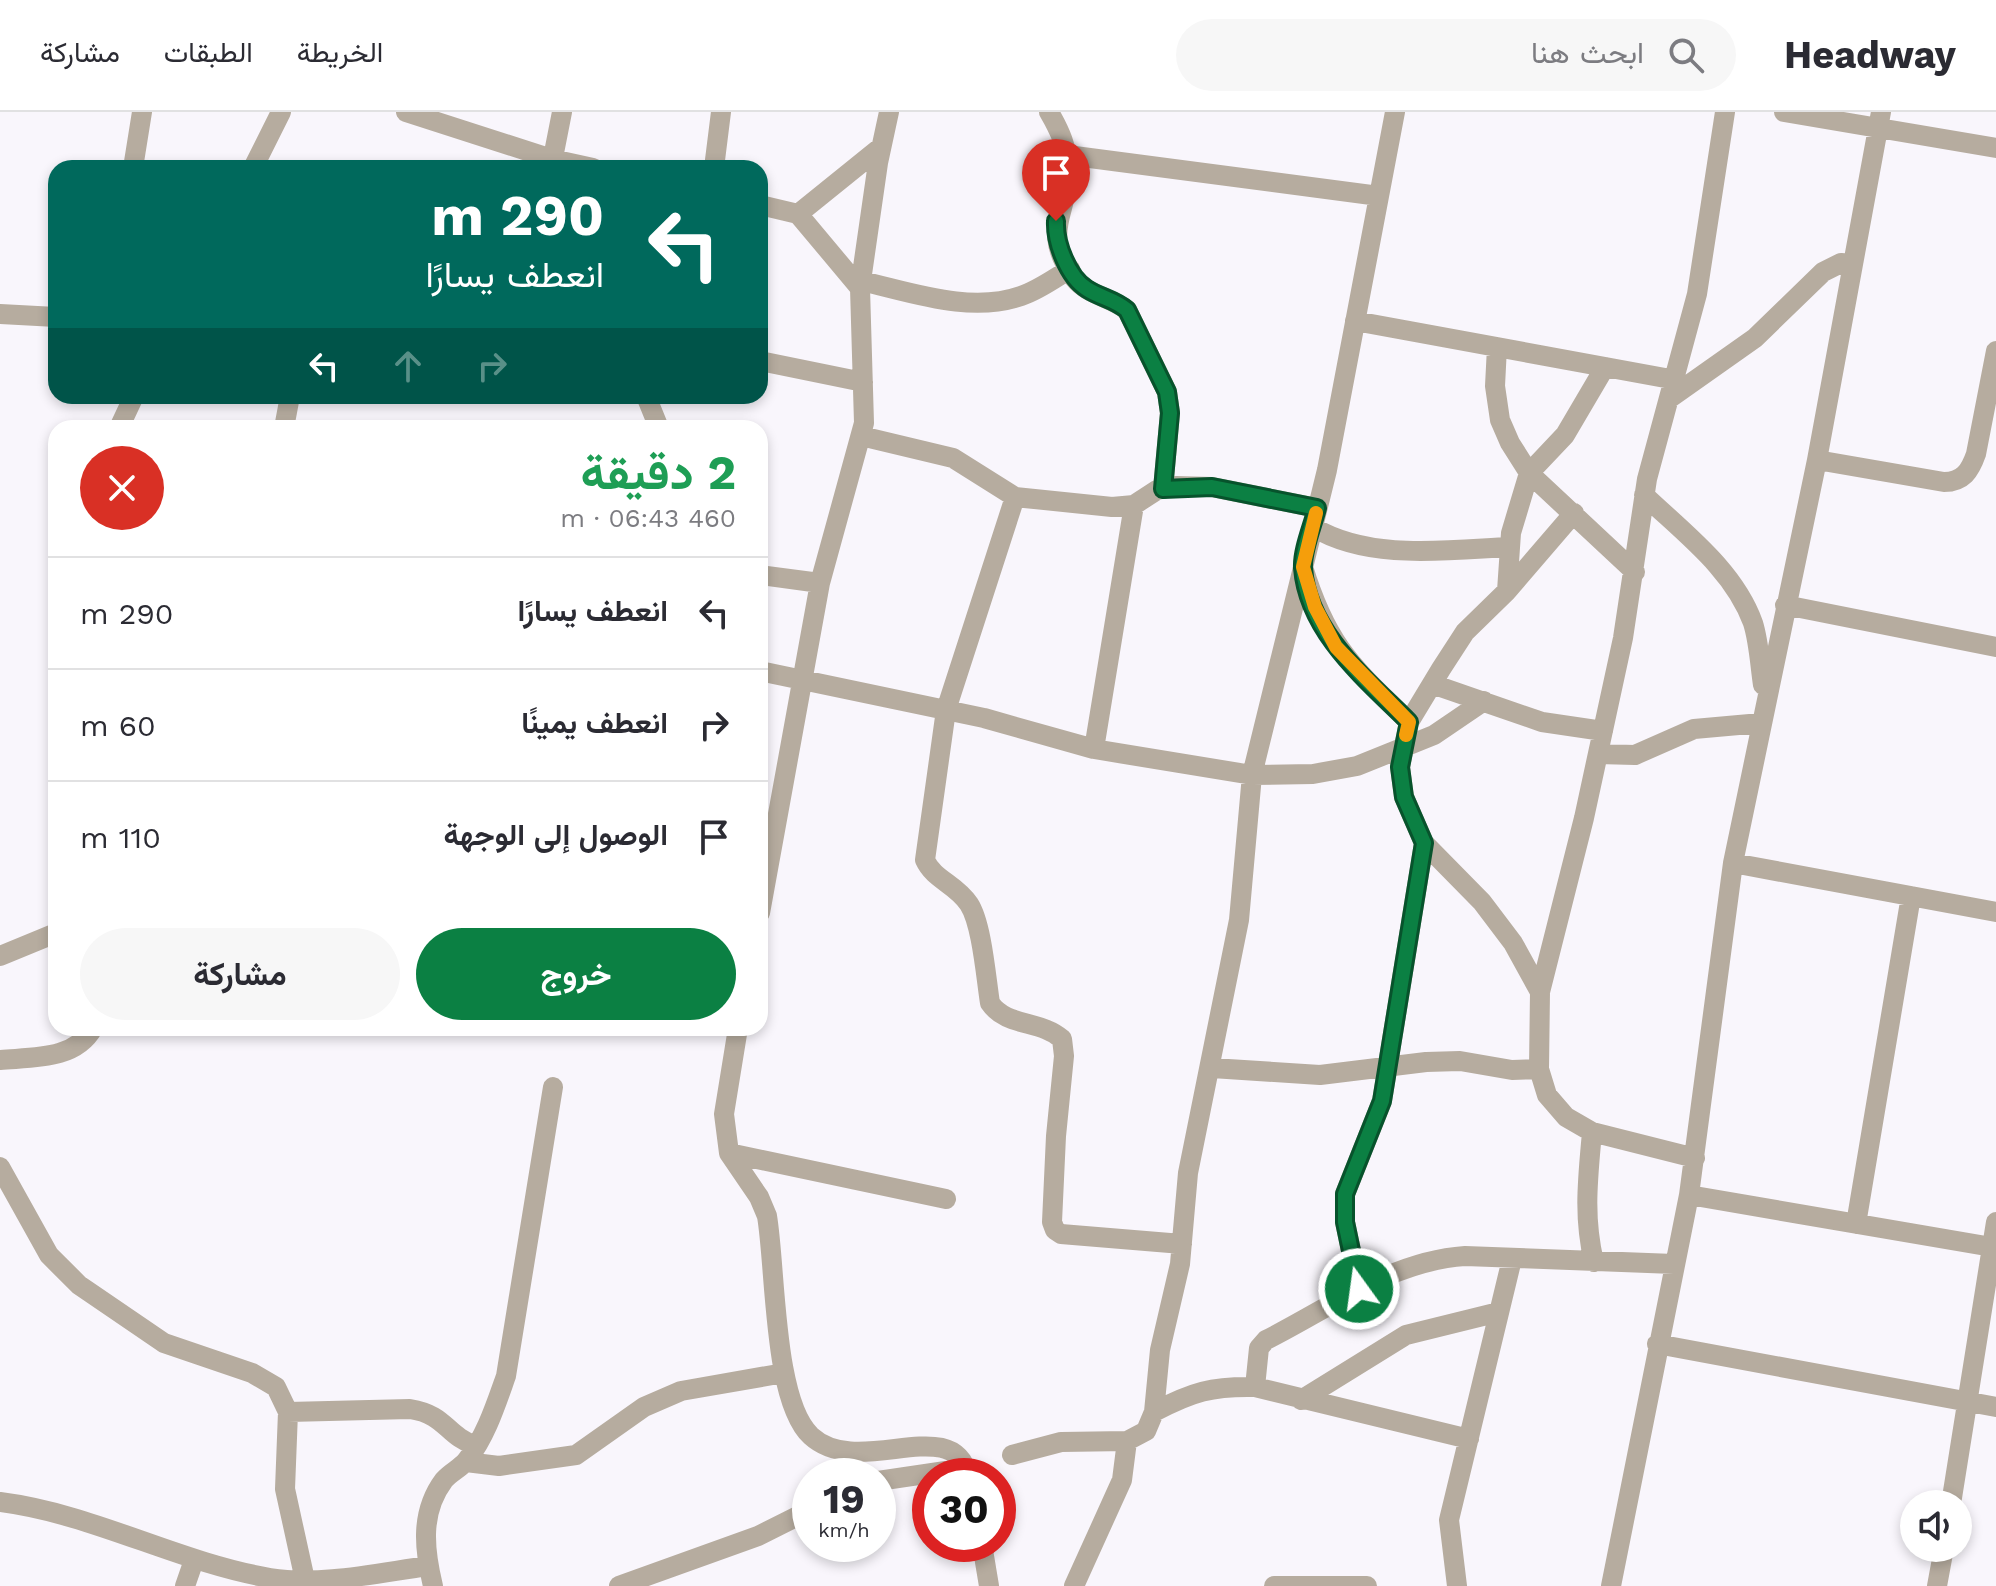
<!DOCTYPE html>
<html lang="ar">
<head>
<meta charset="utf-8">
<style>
  body { margin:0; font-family:"Work Sans",Vazirmatn,sans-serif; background:#f7f7f7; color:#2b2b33; direction:rtl; height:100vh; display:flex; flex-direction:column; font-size:30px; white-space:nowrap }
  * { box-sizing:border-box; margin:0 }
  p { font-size:26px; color:#7c7c81 }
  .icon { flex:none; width:44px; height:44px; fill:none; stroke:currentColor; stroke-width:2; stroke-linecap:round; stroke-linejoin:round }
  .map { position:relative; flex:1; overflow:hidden; direction:ltr }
  .panel { position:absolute; left:48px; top:308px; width:720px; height:616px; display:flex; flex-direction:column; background:#fff; border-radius:24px; box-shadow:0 4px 12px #0003; direction:rtl }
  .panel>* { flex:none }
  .guide { position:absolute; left:48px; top:48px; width:720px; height:244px; border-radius:24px; box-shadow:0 4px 12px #0003; direction:rtl; background:#00695c; color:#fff; overflow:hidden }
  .fabs { position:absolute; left:1900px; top:1378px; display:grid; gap:16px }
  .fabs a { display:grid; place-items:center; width:72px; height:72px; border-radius:50%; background:#fff; box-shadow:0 4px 12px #0003; font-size:40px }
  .speed { position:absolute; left:792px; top:1346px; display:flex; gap:16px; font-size:40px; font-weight:700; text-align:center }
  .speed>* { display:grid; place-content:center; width:104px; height:104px; border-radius:50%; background:#fff; box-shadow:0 4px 12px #0003; line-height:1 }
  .speed small { font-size:20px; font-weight:400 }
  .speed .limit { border:12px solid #d22; background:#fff; color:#111 }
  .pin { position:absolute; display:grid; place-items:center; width:68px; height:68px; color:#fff; margin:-82px -34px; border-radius:50% 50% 50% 0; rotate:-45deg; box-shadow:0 0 8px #0007 }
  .pin .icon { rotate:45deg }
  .me { position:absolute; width:88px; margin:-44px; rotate:346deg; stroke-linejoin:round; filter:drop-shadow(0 0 6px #0008) }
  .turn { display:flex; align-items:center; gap:28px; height:168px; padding:0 32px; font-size:36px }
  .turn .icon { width:104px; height:104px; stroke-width:2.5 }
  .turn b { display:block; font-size:56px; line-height:68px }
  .lanes { display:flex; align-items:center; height:76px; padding:0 32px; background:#0003; justify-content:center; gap:40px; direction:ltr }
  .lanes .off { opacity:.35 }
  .round { display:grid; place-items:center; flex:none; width:84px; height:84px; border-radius:42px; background:#f7f7f7 }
  .headline { display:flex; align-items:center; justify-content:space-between; height:136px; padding:0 32px }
  h1 { font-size:48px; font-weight:700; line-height:60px; color:#1e9e55 }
  .cta { display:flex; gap:16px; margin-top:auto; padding:16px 32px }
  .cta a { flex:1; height:92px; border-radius:48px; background:#0b8043; color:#fff; font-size:32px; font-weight:700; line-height:92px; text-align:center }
  .cta a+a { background:#f7f7f7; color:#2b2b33 }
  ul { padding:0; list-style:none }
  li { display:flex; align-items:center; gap:24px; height:112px; padding:0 32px; border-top:2px solid #e1e1e2 }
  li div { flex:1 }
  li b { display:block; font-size:30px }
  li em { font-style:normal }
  header { display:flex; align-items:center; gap:48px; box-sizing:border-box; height:112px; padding:0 40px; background:#fff; border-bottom:2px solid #e1e1e2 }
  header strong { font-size:38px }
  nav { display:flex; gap:44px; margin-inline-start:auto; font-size:28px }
  .search { width:560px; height:72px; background:#f7f7f7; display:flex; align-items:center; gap:20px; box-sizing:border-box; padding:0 28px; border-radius:44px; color:#7c7c81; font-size:30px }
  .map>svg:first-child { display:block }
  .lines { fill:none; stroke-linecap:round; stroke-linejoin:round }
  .street { stroke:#b6ac9f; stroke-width:20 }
  .route-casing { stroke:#07532c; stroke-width:20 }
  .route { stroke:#0b8043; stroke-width:14 }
  .slow { stroke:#f59e0b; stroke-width:14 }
</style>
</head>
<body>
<header>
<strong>Headway</strong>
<div class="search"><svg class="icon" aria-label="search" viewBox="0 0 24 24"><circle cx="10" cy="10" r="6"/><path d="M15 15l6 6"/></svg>ابحث هنا</div>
<nav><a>الخريطة</a><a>الطبقات</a><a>مشاركة</a></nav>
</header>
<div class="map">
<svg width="1996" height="1474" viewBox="0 0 1996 1474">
  <rect width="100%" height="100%" fill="#f9f6fc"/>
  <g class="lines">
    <path class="street" d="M406 0 552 47 593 56
      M1049 0C1060 19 1068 36 1068 59 1068 104 1040 118 1074 166 1087 183 1111 185 1127 198L1167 280 1170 301 1163 377
      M1784 0 1996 36
      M1067 43 1379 84
      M133 56 142 0
      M253 56 281 0
      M551 56 562 0
      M714 56 721 0
      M760 93 798 102 860 176
      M798 102 881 35
      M861 169C911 180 970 202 1021 184 1039 178 1055 166 1070 157
      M0 202 56 205
      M1355 209 1676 268
      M1497 235 1495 274 1500 308 1510 331 1529 361 1635 460
      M760 249 863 270
      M646 284 659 316
      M1670 286 1755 226 1823 160 1841 151 1852 152
      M119 316 134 284
      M284 316 290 284
      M861 324 953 346 1015 385 1112 395 1134 393 1157 378 1176 374 1212 375 1317 396
      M1817 348 1944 370C1963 370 1970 359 1976 342L1996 239
      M1644 383C1684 421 1734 458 1753 511 1759 530 1760 553 1763 573
      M1015 385 946 598 925 748C934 768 956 772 969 792 982 812 986 866 990 891 1006 915 1041 908 1062 927L1064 944 1056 1024 1052 1110 1055 1118 1061 1122 1182 1132
      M1574 401 1507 479 1465 520 1441 557 1409 610 1400 655 1404 685 1424 731 1482 790 1513 831 1540 880 1539 957 1547 983 1566 1005 1592 1020 1695 1046
      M1313 415C1369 449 1447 438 1510 435
      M1303 455C1327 534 1352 554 1409 610
      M760 463 820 471
      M1507 479 1511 421 1529 361 1565 323 1605 255
      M1785 493 1996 535
      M760 559 984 606 1094 637 1252 663 1313 662 1357 654 1434 623 1484 589
      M1432 572 1542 610 1603 619
      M1094 637 1134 393
      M1598 642 1635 643 1694 617 1761 611
      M1733 751 1996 800
      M760 801 820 471 864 311 860 176 878 51 889 0
      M0 844 56 821
      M1540 880 1584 706 1623 526 1647 367 1697 182 1725 0
      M738 916 724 1002 729 1041 759 1085 767 1104C776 1157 773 1289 811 1324 859 1368 953 1299 968 1364
      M0 948C33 945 75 948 93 916
      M1212 956 1320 963 1426 950 1460 949 1512 958 1539 957
      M1592 1020C1588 1066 1583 1104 1594 1150
      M729 1041 946 1087
      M0 1055 49 1143 79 1173 164 1231 252 1261 276 1275 288 1300 285 1377 305 1468
      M1689 1083 1992 1135
      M1856 1112 1911 784
      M1359 1177 1345 1110V1082L1382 989 1424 731
      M1657 1232 1996 1295
      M1255 1275 1259 1236 1266 1228C1330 1196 1391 1149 1465 1144L1674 1152
      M1301 1288 1406 1223 1499 1200
      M288 1300 410 1297C447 1303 445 1323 476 1334
      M1154 1300C1192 1280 1212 1274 1255 1275L1469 1327
      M1012 1343 1061 1330 1127 1329 1146 1319 1154 1300 1160 1238 1180 1152 1188 1061 1239 808 1252 663 1327 358 1395 0
      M466 1350 499 1354 576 1343 644 1295 681 1279 784 1261
      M878 1369 966 1356
      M0 1390C94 1402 177 1450 270 1466 321 1474 377 1461 428 1454
      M1951 1392 1996 1110
      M982 1432 989 1474
      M185 1474 194 1448
      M433 1474C424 1437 420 1400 444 1368 451 1360 461 1356 467 1348 486 1324 496 1292 506 1264L553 975
      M619 1474 758 1424 810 1398
      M1074 1474 1122 1368 1127 1329
      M1274 1474H1367
      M1457 1474 1449 1408 1512 1147
      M1611 1474 1689 1083 1733 751 1817 348 1881 0
      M1937 1474 1944 1436"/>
  </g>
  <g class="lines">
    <defs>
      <path id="route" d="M1056 109C1055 131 1068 165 1087 177 1101 186 1114 187 1127 198L1167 280 1170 301 1163 377 1212 375 1317 396C1313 413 1302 438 1303 456 1308 521 1367 568 1409 610L1400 655 1404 685 1424 731 1382 989 1345 1082V1110L1359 1177"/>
    </defs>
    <use href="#route" class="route-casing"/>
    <use href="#route" class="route"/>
    <path class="slow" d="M1316 401 1303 455 1315 495 1336 535 1409 610 1406 623"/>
  </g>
</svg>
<div class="fabs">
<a><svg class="icon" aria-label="sound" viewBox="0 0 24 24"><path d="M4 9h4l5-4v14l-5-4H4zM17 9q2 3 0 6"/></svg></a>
</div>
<div class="speed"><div>19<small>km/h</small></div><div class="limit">30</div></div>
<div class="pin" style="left:1056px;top:109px;background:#d93025"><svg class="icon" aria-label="arrive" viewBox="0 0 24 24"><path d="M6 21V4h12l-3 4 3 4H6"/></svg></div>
<svg class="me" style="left:1359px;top:1177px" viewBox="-20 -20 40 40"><circle r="17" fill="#0b8043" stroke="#fff" stroke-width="3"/><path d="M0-11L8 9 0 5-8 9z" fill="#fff"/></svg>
<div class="guide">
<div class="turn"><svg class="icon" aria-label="left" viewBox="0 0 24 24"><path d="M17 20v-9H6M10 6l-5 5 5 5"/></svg><div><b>290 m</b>انعطف يسارًا</div></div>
<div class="lanes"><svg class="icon" aria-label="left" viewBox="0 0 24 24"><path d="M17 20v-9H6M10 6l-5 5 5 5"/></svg><svg class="icon off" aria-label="ahead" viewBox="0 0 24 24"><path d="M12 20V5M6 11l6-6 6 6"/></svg><svg class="icon off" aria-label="right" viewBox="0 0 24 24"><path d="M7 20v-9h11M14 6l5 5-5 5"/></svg></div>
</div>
<section class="panel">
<div class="headline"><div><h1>2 دقيقة</h1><p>460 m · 06:43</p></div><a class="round" style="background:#d93025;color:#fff"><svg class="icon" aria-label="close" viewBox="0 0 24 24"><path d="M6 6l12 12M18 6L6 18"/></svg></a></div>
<ul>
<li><svg class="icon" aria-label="left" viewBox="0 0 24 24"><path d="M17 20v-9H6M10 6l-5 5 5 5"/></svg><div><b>انعطف يسارًا</b></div><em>290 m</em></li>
<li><svg class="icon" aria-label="right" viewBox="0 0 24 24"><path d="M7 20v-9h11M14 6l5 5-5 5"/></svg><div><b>انعطف يمينًا</b></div><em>60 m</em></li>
<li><svg class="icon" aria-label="arrive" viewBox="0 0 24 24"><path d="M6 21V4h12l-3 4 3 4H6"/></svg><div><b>الوصول إلى الوجهة</b></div><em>110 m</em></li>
</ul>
<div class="cta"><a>خروج</a><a>مشاركة</a></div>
</section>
</div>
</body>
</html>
